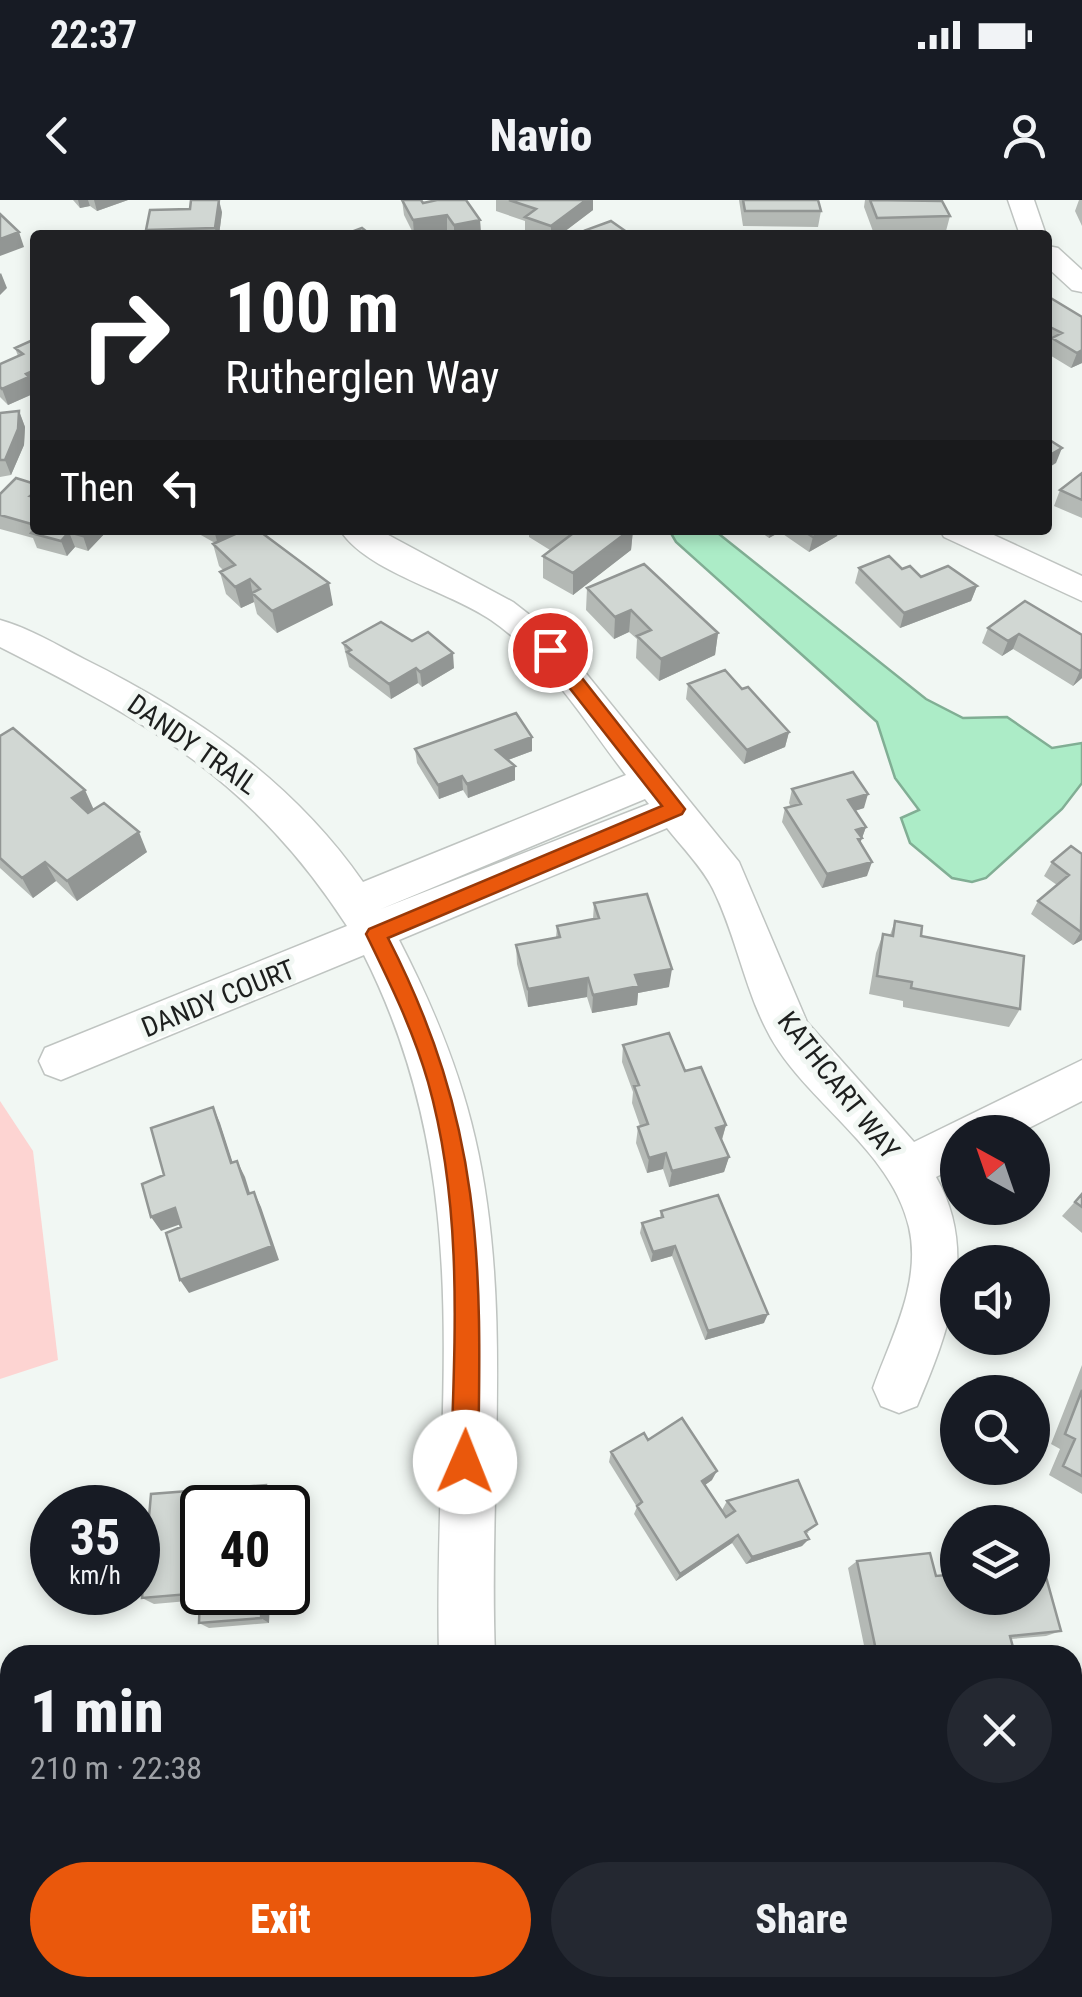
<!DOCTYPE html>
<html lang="en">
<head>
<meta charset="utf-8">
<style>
  body { margin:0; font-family:"Roboto Condensed",sans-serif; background:#242831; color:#f1f3f6; height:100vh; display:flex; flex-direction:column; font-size:38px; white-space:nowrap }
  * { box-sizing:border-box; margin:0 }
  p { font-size:32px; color:#9ea1a6 }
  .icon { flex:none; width:55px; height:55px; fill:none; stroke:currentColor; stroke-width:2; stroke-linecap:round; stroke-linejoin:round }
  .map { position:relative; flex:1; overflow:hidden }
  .panel { position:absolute; left:0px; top:1445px; width:1082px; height:352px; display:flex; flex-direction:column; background:#171b24; border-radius:30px 30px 0 0; box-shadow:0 5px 15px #0003 }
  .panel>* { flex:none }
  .banner { position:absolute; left:30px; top:30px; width:1022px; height:305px; border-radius:10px; box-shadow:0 5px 15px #0003; background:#202124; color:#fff; overflow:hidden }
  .needle { width:65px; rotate:320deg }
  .buttons { position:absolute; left:940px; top:915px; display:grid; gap:20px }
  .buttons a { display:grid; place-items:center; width:110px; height:110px; border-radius:50%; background:#171b24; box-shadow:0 5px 15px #0003; font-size:50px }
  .speed { position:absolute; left:30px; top:1285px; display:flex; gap:20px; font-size:50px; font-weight:700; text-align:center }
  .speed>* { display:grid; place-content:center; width:130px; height:130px; border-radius:50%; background:#171b24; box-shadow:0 5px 15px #0003; line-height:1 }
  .speed small { font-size:25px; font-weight:400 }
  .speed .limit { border:5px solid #111; border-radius:15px; background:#fff; color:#111 }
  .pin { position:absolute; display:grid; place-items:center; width:85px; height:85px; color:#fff; margin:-42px; border:5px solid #fff; border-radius:50%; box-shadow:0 2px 10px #0007 }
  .me { position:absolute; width:110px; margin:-55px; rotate:1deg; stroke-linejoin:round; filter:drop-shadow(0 0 8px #0008) }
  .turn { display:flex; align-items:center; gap:35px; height:210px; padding:0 30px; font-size:45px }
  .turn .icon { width:130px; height:130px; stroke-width:2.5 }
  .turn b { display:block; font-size:70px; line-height:85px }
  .then { display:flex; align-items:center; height:95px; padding:0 30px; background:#0003; gap:20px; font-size:38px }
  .round { display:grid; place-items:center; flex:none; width:105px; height:105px; border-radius:52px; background:#242831 }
  .headline { display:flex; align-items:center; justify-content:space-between; height:170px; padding:0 30px }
  h1 { font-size:60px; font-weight:800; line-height:75px }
  .cta { display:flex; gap:20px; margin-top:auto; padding:20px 30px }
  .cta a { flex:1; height:115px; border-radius:60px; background:#ea580c; color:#fff; font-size:40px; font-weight:800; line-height:115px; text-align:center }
  .cta a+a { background:#242831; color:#f1f3f6 }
  .status { display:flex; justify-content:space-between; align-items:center; height:70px; padding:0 50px; background:#171b24; direction:ltr }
  .status svg { height:28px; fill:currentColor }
  header { display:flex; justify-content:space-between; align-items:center; height:130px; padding:0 30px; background:#171b24; font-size:45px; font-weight:800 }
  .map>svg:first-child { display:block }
  .green { fill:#fdd4d2 }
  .water { fill:#acecc7; stroke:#81ae94; stroke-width:2.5 }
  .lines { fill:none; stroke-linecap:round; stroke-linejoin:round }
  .minor-casing { stroke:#bfc4c1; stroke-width:3 }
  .minor { fill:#fff; fill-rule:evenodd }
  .wall { fill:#b4b9b5 }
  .shaded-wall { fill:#929694 }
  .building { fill:#d1d7d3; stroke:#929694; stroke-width:2.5 }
  .route { fill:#ea580c; stroke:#983908; stroke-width:2.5 }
  .labels { text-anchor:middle; stroke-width:10; stroke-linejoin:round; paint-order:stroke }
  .street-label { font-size:28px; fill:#1d1f1e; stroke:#f1f7f3 }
</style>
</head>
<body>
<div class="status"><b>22:37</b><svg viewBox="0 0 49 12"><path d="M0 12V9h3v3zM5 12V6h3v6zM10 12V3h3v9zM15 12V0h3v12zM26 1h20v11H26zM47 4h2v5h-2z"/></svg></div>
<header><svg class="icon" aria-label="back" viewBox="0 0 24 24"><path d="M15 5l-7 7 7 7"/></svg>Navio<svg class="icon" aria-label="person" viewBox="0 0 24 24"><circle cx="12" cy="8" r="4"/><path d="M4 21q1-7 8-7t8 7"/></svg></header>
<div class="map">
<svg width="1082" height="1797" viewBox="0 0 1082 1797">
  <rect width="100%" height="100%" fill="#f1f7f3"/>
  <path class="green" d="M0 901 33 951 58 1160 0 1179Z"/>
  <path class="water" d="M669 330H714L926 499 963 518 1007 517 1052 548 1082 543V583L1062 609 986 678 972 682 952 678 910 643 901 618 919 610 895 578 877 522 676 342Z"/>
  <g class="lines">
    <defs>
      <path id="minor" d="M1008 0H1034L1046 35H1020Z
        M1048 46 1058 48 1082 70V92L1072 90 1048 68Z
        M340 330H379L513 402 554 434 739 662 807 822 914 942 1082 860V901L1021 932H958V966L936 977C979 1052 949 1130 917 1206L899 1213 881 1206 873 1188C891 1138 922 1082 909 1027 893 956 818 909 779 851 746 802 739 741 713 689 702 667 682 647 667 628L399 740C432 804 459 868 475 938 514 1106 488 1285 495 1455H439C433 1207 481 988 364 755L61 880 45 874 39 861 45 848 347 726C253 581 150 523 0 447V420C29 428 57 445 84 459 193 513 292 580 363 682L626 575C585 522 547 458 491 420 449 391 367 372 340 330ZM645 599 649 604 381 709Z
        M940 330H983L1082 376V401L944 337Z
        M493 1788H557L559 1797H495Z"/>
    </defs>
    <use href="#minor" class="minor-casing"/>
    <use href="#minor" class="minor"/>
  </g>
  <path class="wall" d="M73 0H128L97 11 90 6 80 8Z
    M402 0 423 3 480 20 481 35H451L447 30 414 35 404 15Z
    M496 0H593V10L560 35H531L525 33V21L496 11Z
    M739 0H818L821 11 818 27 743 26Z
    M865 0H934L950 16 946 31 874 34 864 7Z
    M1079 0H1082V26L1075 11Z
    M222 12 219 35H147L146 30Z
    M1048 98 1082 163 1071 168 1048 154 1050 145 1048 144Z
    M35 139 34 189 35 193 8 205 0 197V164L18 156 15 148Z
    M19 211 25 227 24 245 11 275 0 277V213Z
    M1082 273V318L1054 306 1060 290Z
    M35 284V330H108L88 351 75 347 67 356 37 348 33 338 0 329V294Z
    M192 330H239L230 337 333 405 277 433 257 414 254 402 241 408 226 394 220 372 224 371 219 366 213 344 215 343Z
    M529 330H633L631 350 573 395 543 378V356L550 350 529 337Z
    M758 330H839L837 336 809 352 780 332 769 338Z
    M859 368 902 369 921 377 977 386 971 401 900 428 855 383Z
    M587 388 718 433 715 455 659 481 636 458 637 439 629 432 614 439 586 410Z
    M988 428 1082 435V478L1073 486 1013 449 1002 456 982 443Z
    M343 443 454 468 422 487 418 483 391 499 349 467Z
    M688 484 742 489 789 532 785 547 744 564 686 499Z
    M0 536 94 609 147 652 77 701 56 681 33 698 0 668Z
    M532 537V551L508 560 515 566V580L468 598 463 590 439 599 417 563 415 549Z
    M792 589 864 608 855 611 866 627 860 643 867 676 822 688 782 622 785 608 791 607 789 603Z
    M1082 654V740L1073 745 1031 714 1038 701 1057 685 1044 676 1052 662Z
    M594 703 669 787 638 793 637 805 592 813 587 797 528 807 517 764 516 745 556 738 557 726 593 719Z
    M895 721 921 736 1020 809 1009 827 903 807V801L869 794 876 753 883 734 890 735Z
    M623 845 685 871 726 925 722 940 729 957 724 972 669 987 663 969 647 973 636 943 638 927 640 926 632 903 633 892 622 862Z
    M1082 994V1033L1062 1016Z
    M661 1011 764 1123 705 1140 672 1056 651 1062 640 1033 642 1023 660 1018Z
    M1082 1165V1294L1049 1275 1060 1249 1051 1244Z
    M648 1240 712 1280 705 1285 726 1317 727 1316 722 1310 727 1301 809 1332 806 1334 802 1346 746 1364 732 1343 676 1381 634 1314 637 1307 609 1262 611 1252Z
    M266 1285 274 1294 273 1308H202V1392H270L269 1423 209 1428 199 1423V1400L154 1404 142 1398 151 1294Z
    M857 1361 936 1376 1061 1431 1046 1436 1011 1439 1015 1455H866L848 1368Z
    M1082 1791V1797H1069L1068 1792Z"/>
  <path class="shaded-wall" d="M78 0H88L90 6 80 8Z
    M94 0H128L97 11Z
    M219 0 222 12 219 35H216L215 28Z
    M586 0H593V10L560 35H551V26Z
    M447 15V30L414 35 413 20Z
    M480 20 481 35H454V25Z
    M19 32 24 47 0 56V39Z
    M1 73 7 88 0 95V74Z
    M1082 150V163L1071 168 1077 153Z
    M35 170V188L34 189 35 193 8 205 2 189Z
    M19 211 25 227 24 245 11 275 5 260Z
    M1062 248 1056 263 1048 268V256Z
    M88 330H108L88 351 83 336Z
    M214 330H239L218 345Z
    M630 330H633L631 350 573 395V373Z
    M771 330H780V332L769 338Z
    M825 330H839L837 336 809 352 813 337Z
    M69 332 75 347 67 356 61 341Z
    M250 379 254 402 241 408 235 387Z
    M329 383 333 405 277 433 272 411Z
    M977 386 971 401 900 428 904 413Z
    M631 410 629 432 614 439 615 417Z
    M718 433 715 455 659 481 661 459Z
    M1019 434 1013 449 1002 456 1008 441Z
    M453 453 454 468 422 487 420 472Z
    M416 468 418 483 391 499 389 484Z
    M1082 469V478L1073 486 1080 471Z
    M789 532 785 547 744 564 747 550Z
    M532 537V551L497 564 496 550Z
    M515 566V580L468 598 467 584Z
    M462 576 463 590 439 599 438 585Z
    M85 590 94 610 81 619 72 598Z
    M868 594 864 608 844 614 848 600Z
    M866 627 857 652 856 630Z
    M139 632 147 652 77 701 67 681Z
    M45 662 56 681 33 698 22 678Z
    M872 662 867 676 822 688 827 674Z
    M1081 732H1082V740L1073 745Z
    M672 769 669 787 638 793 637 805 592 813 593 795 635 775Z
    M588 778 587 797 528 807V789Z
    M213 907 220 923 238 979 231 963Z
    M726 925 721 942 716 928Z
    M666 953 663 969 647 973 649 958Z
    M729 957 724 972 669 987 672 971Z
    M237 961 245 977 255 1009 248 994Z
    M254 992 261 1007 279 1060 189 1093 180 1080Z
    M175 1008 184 1023 161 1031 151 1017Z
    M675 1046 672 1056 651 1062 653 1052Z
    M768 1114 764 1123 705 1140 708 1131Z
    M717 1271 712 1280 698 1290 702 1281Z
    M266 1285 274 1294 273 1308H265Z
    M738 1335 732 1343 676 1381 680 1374Z
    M809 1339 802 1346 746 1364 752 1357Z
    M262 1392H270L269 1423 261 1418Z"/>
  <path class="building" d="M191 0H219L215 28 146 30 150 10 190 9Z
    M402 0H421L423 3 437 0H466L480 20 454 25 447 15 413 20Z
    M509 0H586L551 26 525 17 536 9Z
    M743 0H818L821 11H745Z
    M870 0 942 1 950 16 877 18Z
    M0 14 19 32 0 39Z
    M611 21 631 35H593L586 30Z
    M362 28 371 35 346 34Z
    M1049 97 1082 117V150L1077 153 1052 138 1062 133 1048 126V98Z
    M35 139V170L26 174 29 177 2 189 0 187V164L23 154 15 148Z
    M19 211 18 229 5 260H0V213Z
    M1048 239 1062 248 1048 256Z
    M1082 273V300L1060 290Z
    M16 278 35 284V292L30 296 35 297V325L0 315V294Z
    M35 328V330H88L83 336 69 332 61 341 31 333Z
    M244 330H258L329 383 272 411 252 393 260 389 250 379 235 387 220 372 235 365 213 344Z
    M555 330H630L573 373 543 356 572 334Z
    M802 330H825L813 337Z
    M889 356 902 369 910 366 921 377 948 366 977 386 904 413 859 368Z
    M644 364 718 433 661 459 637 436 651 430 631 410 615 417 587 388Z
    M1025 401 1082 435V469L1080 471 1019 434 1008 441 988 428Z
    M381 422 412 441 428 432 453 453 420 472 416 468 389 484 347 452 351 450 343 443Z
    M725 470 742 489 748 487 789 532 747 550 688 484Z
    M516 513 532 537 496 550 515 566 467 584 462 576 438 585 415 549Z
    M13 528 85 590 72 598 88 613 104 603 139 632 67 681 45 662 22 678 0 658V536Z
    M853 572 868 594 848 600 866 627 856 630 862 638 858 639 872 662 827 674 785 608 801 604 792 589Z
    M1071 646 1082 654 1081 732 1038 701 1069 675 1052 662Z
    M647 694 672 769 635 775 639 786 593 795 588 778 528 789 516 745 560 737 557 726 599 718 594 703Z
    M895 721 922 726 921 736 1024 756 1020 809 911 788 912 782 877 776 883 734 893 736Z
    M669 833 685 871 701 867 726 925 716 928 729 957 672 971 666 953 649 958 638 927 648 924 634 886 639 885 623 845Z
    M213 907 231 963 237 961 248 994 254 992 272 1046 180 1080 166 1033 181 1027 175 1008 151 1017 142 984 164 975 151 928Z
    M1082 994V1007L1075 1002Z
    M718 995 768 1114 708 1131 675 1046 653 1052 642 1023 663 1017 661 1011Z
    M1082 1190V1276L1063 1266 1075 1239 1065 1234Z
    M682 1218 717 1271 702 1281 726 1317 735 1311 727 1301 798 1280 817 1324 805 1332 809 1339 752 1357 738 1335 680 1374 637 1306 642 1302 611 1252 644 1233 648 1240Z
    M266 1285 265 1308H202V1392H262L261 1418 199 1423 200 1393 142 1398 151 1294Z
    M1036 1341 1061 1431 1010 1436 1015 1455H877L857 1361 930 1353 936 1376 958 1374V1398H1032V1342Z"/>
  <path class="route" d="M550 444 556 445 685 609 682 614 388 738C483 924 482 1059 478 1262L474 1272 465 1276 455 1272 451 1262C455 1135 463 1006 428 882 413 830 390 783 366 734L369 729 662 606 543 454 541 450Z"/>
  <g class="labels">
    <g class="street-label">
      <text transform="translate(193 544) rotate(35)" y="10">DANDY TRAIL</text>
      <text transform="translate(218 798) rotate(-22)" y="10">DANDY COURT</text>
      <text transform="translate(839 885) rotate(52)" y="10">KATHCART WAY</text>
    </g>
  </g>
</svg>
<div class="buttons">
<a><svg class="needle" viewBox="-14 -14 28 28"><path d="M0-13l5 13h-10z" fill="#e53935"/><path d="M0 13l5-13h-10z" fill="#9ea1a6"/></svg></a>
<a><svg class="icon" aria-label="sound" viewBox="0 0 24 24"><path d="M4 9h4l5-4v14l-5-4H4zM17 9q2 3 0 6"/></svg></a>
<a><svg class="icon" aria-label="search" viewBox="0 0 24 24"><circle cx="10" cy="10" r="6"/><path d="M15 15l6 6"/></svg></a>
<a><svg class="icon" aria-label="layers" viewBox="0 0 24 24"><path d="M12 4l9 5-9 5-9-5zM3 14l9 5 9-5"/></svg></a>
</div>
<div class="speed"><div>35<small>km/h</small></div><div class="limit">40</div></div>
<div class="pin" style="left:550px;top:450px;background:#d93025"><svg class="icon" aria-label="arrive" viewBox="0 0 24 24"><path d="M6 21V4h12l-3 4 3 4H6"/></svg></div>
<svg class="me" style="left:465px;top:1262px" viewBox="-20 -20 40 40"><circle r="19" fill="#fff"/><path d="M0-13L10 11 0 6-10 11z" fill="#ea580c"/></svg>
<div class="banner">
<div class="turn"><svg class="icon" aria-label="right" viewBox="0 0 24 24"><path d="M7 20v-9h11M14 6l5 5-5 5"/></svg><div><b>100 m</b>Rutherglen Way</div></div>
<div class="then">Then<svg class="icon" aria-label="left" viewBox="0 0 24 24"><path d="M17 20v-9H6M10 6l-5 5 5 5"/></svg></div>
</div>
<section class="panel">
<div class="headline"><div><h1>1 min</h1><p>210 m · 22:38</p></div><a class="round"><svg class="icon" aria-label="close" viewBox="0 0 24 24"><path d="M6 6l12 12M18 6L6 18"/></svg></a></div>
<div class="cta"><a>Exit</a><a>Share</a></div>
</section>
</div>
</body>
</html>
